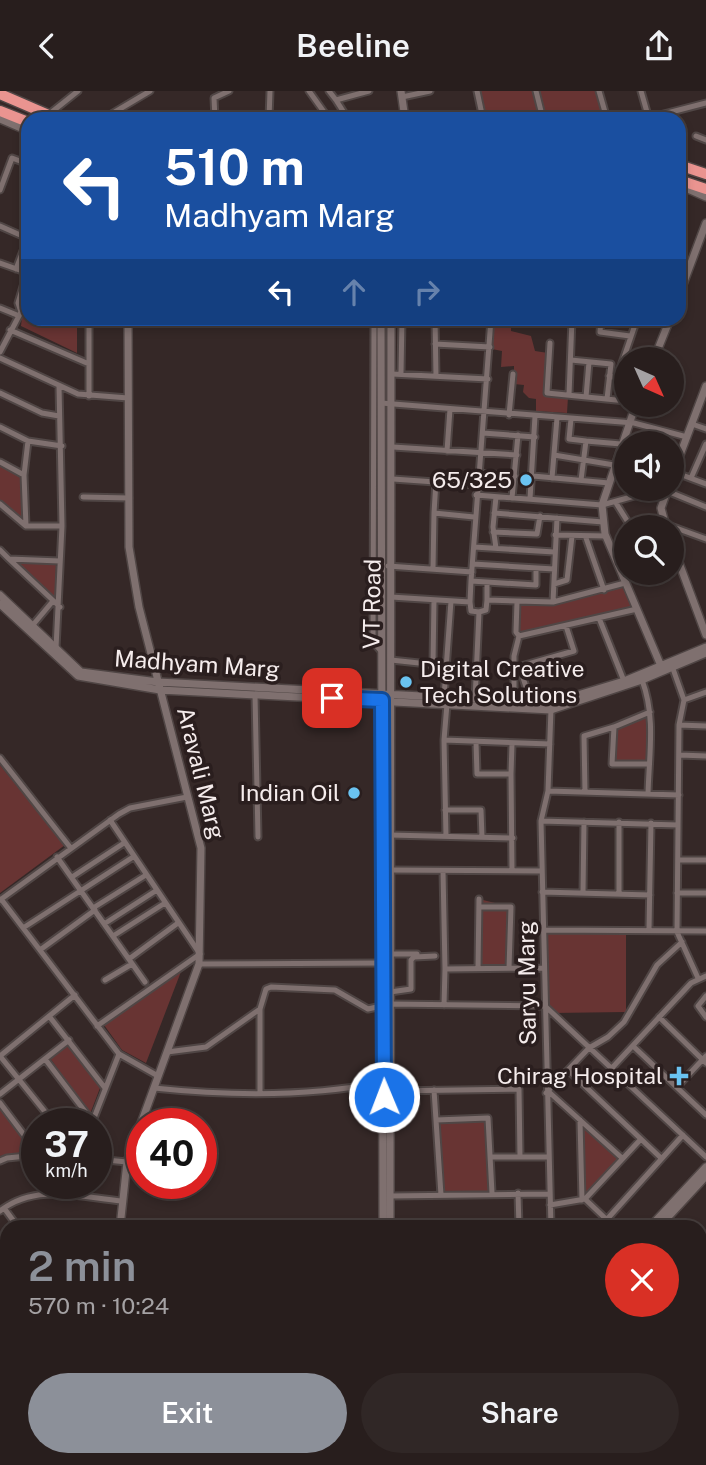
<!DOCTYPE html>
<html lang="en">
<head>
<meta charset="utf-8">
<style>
  body { margin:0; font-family:"Public Sans",sans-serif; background:#302726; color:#f1f3f6; height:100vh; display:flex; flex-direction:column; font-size:26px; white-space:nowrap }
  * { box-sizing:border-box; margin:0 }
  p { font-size:23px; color:#a5a2a4 }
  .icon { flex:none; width:38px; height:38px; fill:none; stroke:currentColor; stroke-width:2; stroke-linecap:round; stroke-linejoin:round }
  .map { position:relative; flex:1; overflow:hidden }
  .details { position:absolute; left:0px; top:1129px; width:707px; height:247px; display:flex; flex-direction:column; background:#281e1d; border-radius:21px 21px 0 0; box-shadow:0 4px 10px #0003,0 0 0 2px #443c3b }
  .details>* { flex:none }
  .guide { position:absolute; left:21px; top:21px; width:665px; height:214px; border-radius:21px; box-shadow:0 4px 10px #0003,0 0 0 2px #443c3b; background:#1a4fa0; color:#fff; overflow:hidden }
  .needle { width:46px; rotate:135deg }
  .buttons { position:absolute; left:614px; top:256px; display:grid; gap:14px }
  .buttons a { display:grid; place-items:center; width:70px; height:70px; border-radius:50%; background:#281e1d; box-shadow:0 4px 10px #0003,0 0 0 2px #443c3b; font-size:35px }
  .speed { position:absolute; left:21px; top:1017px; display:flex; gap:14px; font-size:35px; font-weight:700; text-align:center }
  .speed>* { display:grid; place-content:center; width:91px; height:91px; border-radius:50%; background:#281e1d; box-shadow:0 4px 10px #0003,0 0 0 2px #443c3b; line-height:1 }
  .speed small { font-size:18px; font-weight:400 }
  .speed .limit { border:10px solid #d22; background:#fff; color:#111 }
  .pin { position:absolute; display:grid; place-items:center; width:60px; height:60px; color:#fff; margin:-30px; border-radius:14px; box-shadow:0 4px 10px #0006 }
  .me { position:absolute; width:77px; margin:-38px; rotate:359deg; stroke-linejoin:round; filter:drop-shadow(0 0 5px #0008) }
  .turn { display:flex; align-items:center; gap:24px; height:147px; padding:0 28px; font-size:32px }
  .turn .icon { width:91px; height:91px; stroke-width:2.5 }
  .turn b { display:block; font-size:49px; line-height:60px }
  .lanes { display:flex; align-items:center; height:66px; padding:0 28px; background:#0003; justify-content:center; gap:35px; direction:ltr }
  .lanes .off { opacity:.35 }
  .round { display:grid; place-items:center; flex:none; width:74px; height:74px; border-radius:37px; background:#302726 }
  .summary { display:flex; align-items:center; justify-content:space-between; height:119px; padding:0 28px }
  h1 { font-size:42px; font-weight:600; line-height:52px; color:#8c9099 }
  .action { display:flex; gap:14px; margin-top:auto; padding:14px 28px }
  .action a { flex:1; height:80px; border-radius:42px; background:#8c9099; color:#fff; font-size:28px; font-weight:600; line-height:80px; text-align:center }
  .action a+a { background:#302726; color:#f1f3f6 }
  header { display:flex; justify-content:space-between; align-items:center; height:91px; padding:0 28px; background:#281e1d; font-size:32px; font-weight:600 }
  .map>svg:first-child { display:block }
  .green { fill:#683433 }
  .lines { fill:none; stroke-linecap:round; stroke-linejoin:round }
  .street-casing { stroke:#504645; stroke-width:9 }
  .secondary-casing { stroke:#504645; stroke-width:10 }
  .highway-casing { stroke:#504645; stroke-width:13 }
  .street { stroke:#7f706f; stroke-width:5 }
  .secondary { stroke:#7f706f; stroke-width:7 }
  .highway { stroke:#ea9490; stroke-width:10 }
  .route-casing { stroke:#114b97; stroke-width:18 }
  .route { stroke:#1a73e8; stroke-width:12 }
  .poi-dot { fill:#6ac3f1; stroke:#2a1e1e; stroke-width:2.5 }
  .labels { text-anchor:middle; stroke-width:7; stroke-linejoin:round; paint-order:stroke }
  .poi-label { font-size:23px; fill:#f5ecec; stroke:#2a1e1e; text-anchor:end }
  .street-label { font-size:23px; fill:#f5ecec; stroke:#2a1e1e }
</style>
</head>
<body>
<header><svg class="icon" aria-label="back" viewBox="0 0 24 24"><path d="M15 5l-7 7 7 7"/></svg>Beeline<svg class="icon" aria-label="share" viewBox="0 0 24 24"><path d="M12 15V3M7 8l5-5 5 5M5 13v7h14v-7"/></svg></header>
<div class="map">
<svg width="706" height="1374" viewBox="0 0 706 1374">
  <rect width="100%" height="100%" fill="#352827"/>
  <path class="green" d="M477 0H599L607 28H483Z
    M22 226 50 232 77 233V262L21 235Z
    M494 232 511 233V240L531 245 535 260 548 262 546 303 568 306 567 322 536 320V308L529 307 523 301 524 294 514 293V275L501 276 502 260 492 258Z
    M0 371 24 384 26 435 0 411Z
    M15 470 56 473 55 506Z
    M625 492 637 518 519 545 515 511H553Z
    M650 621 649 673H612L614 636Z
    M0 674 65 754 0 802Z
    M479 808 511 816 509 877H478Z
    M626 838V921L552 922 545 915 543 839Z
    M182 878 146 972 122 959 104 934Z
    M68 953 100 997 90 1023 50 967Z
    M0 1018 34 1060 0 1065Z
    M576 1025 622 1067 585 1108 578 1109Z
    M488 1027 492 1102 441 1104 436 1029Z
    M700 1167 706 1172V1317L700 1311Z"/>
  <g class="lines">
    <defs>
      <path id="street" d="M309 0 329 28
        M329 0 336 9 369 0
        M477 0 483 28
        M536 0 543 28
        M599 0 607 28
        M641 0 649 28
        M402 6 430 0
        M336 9 348 28
        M48 24 78 0
        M648 27 706 12
        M103 28 150 0
        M215 28 214 7 229 0
        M269 28 270 0
        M696 45 706 49
        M0 99 12 67 28 73
        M0 135 27 147
        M0 172 28 182
        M679 172 689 176
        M16 178 28 147
        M27 182 18 212 21 221 28 222
        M0 217 17 224
        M89 228V305
        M374 228 373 551 382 561
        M435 228 436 285
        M468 228 491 230
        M491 228 471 490 536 494V477
        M532 228 572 232
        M601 228 600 241 630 245
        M10 239 89 273
        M550 252 547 302 626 310
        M435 253 490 256
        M0 261 21 221
        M0 267 78 303 128 307
        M571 269 611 273 607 308
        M626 274 622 272 637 228
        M401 282 402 228
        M392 283 488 288
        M609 285 626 288
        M0 302 42 322 59 325
        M569 304 572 228
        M586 306 589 271
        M381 312 634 332 687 346
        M509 324 513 283
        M571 328 569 348 586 350 581 389
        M692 333 706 338
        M0 336 28 350 62 355
        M483 342 535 346
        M586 350 621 353
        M393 356 517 364
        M447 360 450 318
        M554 364 614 374
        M0 371 24 384
        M674 381 706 393
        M479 382 515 385
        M533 385 609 392
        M552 387 557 327
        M691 387 706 353
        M393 388 477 394
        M436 390 434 422 474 426
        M667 400 706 416
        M476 404 602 414 642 403 664 407
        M83 406 129 407
        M496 406 493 436 496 457
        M512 407 518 344
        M530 408 535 325
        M616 412 631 436
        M0 413 26 435H62
        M494 422 603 431
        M665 433 706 448
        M26 435 24 384 28 350
        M493 441 537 443 540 425
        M555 444 606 445
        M586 447 604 499
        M474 456 554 461
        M0 459 9 468 60 470
        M9 468 60 516
        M473 473 554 478
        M388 475 472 481
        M433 478 434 422
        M623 487 641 481
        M487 492V509L553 511 625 492
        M554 493 567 489 572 445
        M391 506 470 511 471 490
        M470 511 471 520 479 521 475 609
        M553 511 557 427
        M479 521 486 519 487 509
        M599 527 624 590
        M32 535 53 510
        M519 545 637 518
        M56 557 62 435 59 295
        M391 569 447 575
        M433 572 434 509
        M672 575 684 609 679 634 677 841 698 887
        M514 577 574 560 566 535
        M520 577 531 612
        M642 589C656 626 649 664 648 703
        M255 604 258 746
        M444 606 451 510
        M684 609 706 601
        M514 611V565L519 545 516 541 517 511
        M447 613 444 649 550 653
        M551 618 548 700 541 730 551 1136
        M679 634 706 635
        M614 636 650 621
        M444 649 446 745
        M476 651 477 683H511L512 780
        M680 664 706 665
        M0 667 70 756
        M511 683 512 653
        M548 700 679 704
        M585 701 584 645 614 636 612 673H649
        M445 719H481L482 746
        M541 730 678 734
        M390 744 513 747
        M57 766 145 891
        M678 769H706
        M390 779 542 780
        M443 780 445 878 544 877
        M72 786 124 752
        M542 801 650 804
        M583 801 584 731
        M677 802H706
        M619 803V731
        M1 808 119 963 158 985
        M0 809 119 723 130 717 187 706
        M479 816H511L509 877
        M93 817 146 784
        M104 833 157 799
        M23 837 133 766
        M649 838 651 732
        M543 839 706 840
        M113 845 165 812
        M40 859 95 819
        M390 863H417
        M129 868 178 832
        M199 873 382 872
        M478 877 479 808
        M105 889 132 873
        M390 901 411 898V869L414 866 435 865
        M706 905 698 915 706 926
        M444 914 445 878
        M49 925 105 997
        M659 926 706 972
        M97 935 200 863 110 729
        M633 955 706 1024
        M167 961 206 956 260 918
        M0 965 75 904
        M0 965 54 1032
        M45 968 93 1031
        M611 978 691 892 706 885
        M569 980 661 1067
        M677 996 706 965
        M154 997C230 1005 309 1006 383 991
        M434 999 441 1104
        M390 1000 519 998 520 1066
        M549 1001 622 1067
        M260 1002V918L266 898 271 896 335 899 368 918 390 913 545 915 706 1066
        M546 1002 589 957 608 946 624 931 657 874 682 851
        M0 1003 69 949
        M0 1012 37 1061
        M436 1029 488 1027 492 1102
        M580 1029 582 1109
        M92 1032 119 963
        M491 1066H548
        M96 1068 127 1071
        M0 1070 7 1067 37 1064
        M518 1102 519 1136
        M390 1105 548 1103
        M550 1114 585 1108
        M4 1117 18 1136
        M0 1120C35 1092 80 1106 121 1110
        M606 1128 585 1108 641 1048
        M600 1136 683 1044
        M700 1167 706 1172
        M0 1168 7 1179
        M0 1275 6 1247 7 1199
        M0 1288 7 1294
        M700 1311 706 1317
        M700 1344 706 1337
        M700 1347 706 1353
        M700 1360 706 1354
        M686 1374 692 1368"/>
      <path id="secondary" d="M401 0 405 28
        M0 28 28 40
        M679 94 706 106
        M679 204 706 132
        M381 228 383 1136
        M654 268 670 228
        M636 313 602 414 605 443 661 575
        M672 385 706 295
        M666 436 661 417 668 397
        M672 453 706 544
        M0 504 81 581 158 591 551 612 624 590 706 556
        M0 513 78 585 160 599 551 619 642 589 706 562
        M120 1136 127 1071 199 873 201 757 139 516 129 456 128 228
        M390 1136 391 228
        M650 1136 706 1076
        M659 1136 706 1085
        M0 1335 7 1338
        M0 1343 7 1346
        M96 1368 124 1374
        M155 1368 215 1371 275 1368
        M311 1374 336 1368"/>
      <path id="highway" d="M0 3 58 28
        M0 20 28 31
        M679 74 706 83
        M679 89 706 98"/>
    </defs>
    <use href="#street" class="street-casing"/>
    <use href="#secondary" class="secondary-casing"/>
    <use href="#highway" class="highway-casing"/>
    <use href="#street" class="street"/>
    <use href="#secondary" class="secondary"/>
    <use href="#highway" class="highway"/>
  </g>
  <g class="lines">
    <defs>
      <path id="route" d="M332 607 382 609 384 1006"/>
    </defs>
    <use href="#route" class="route-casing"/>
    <use href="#route" class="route"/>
  </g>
  <g class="poi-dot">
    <circle cx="526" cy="389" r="7"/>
    <circle cx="406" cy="591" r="7"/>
    <circle cx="354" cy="702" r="7"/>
    <path d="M675.5 974.5h7v7h7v7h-7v7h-7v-7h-7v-7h7z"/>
  </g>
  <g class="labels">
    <g class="poi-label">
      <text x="512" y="397">65/325</text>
      <text x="420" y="586" text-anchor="start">Digital Creative<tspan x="420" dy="26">Tech Solutions</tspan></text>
      <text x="340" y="710">Indian Oil</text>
      <text x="663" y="993">Chirag Hospital</text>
    </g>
    <g class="street-label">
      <text transform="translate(372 513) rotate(-89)" y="8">VT Road</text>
      <text transform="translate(197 573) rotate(4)" y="8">Madhyam Marg</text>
      <text transform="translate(201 682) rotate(76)" y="8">Aravali Marg</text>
      <text transform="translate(527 892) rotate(-91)" y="8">Saryu Marg</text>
    </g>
  </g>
</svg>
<div class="buttons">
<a><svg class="needle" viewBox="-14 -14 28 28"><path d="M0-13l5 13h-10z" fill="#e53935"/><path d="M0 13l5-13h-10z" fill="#a5a2a4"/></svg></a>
<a><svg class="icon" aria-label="sound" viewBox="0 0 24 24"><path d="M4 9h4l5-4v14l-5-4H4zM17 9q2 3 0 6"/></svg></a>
<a><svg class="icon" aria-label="search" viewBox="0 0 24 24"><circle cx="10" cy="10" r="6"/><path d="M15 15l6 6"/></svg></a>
</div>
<div class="speed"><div>37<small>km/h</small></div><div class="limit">40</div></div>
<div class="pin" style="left:332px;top:607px;background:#d93025"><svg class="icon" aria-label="arrive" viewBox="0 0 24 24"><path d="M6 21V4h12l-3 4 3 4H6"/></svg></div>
<svg class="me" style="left:384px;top:1006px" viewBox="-20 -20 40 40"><circle r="17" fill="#1a73e8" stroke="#fff" stroke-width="3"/><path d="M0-11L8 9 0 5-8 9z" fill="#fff"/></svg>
<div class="guide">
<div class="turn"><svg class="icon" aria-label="left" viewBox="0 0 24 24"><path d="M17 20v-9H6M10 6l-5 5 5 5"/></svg><div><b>510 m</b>Madhyam Marg</div></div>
<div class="lanes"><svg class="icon" aria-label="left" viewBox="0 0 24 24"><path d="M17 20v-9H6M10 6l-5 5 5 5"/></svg><svg class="icon off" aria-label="ahead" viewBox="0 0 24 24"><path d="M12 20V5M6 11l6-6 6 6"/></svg><svg class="icon off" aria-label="right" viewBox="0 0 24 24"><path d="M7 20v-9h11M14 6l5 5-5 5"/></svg></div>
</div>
<section class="details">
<div class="summary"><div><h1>2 min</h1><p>570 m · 10:24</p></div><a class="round" style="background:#d93025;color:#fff"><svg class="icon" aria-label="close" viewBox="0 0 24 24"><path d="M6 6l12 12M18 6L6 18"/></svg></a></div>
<div class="action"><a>Exit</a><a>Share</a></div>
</section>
</div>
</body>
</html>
